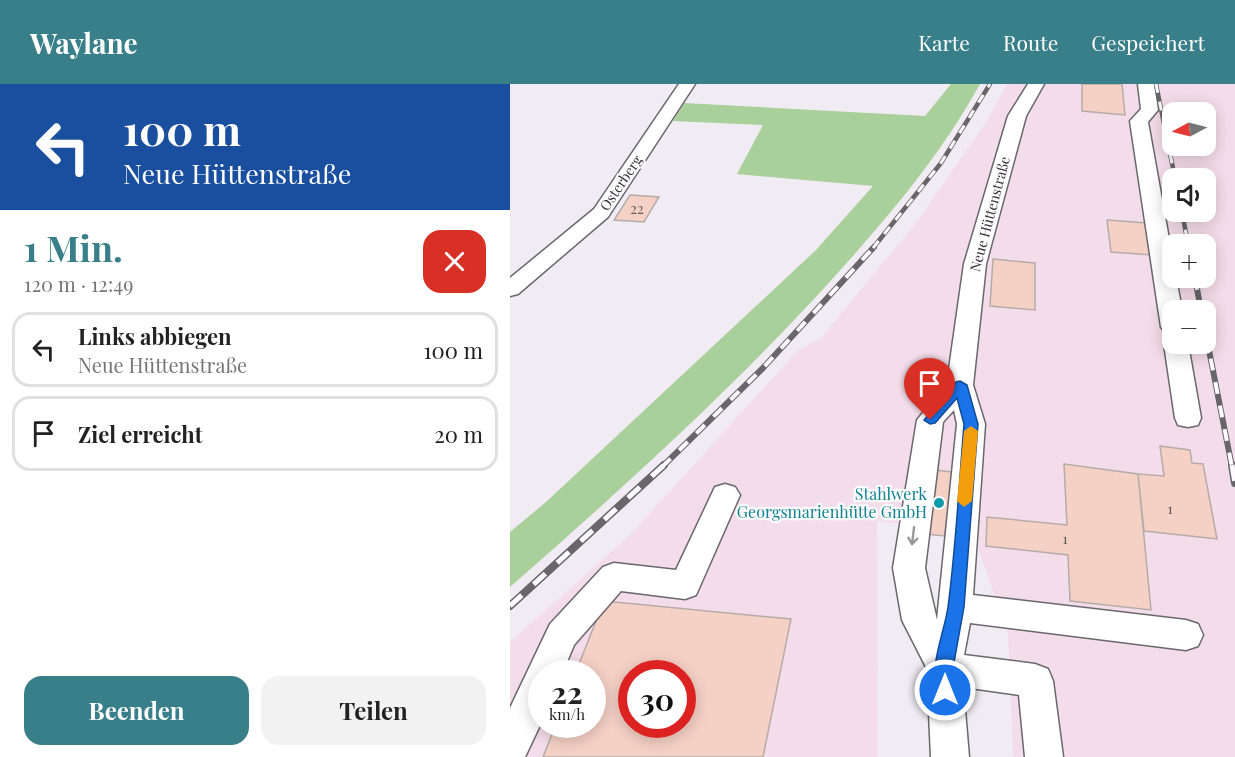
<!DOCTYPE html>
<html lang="de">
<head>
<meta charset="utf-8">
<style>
  body { margin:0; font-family:"Playfair Display",serif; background:#f2f2f2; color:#222; height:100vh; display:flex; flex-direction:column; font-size:22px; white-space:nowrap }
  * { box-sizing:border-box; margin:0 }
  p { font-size:20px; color:#767676 }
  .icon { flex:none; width:33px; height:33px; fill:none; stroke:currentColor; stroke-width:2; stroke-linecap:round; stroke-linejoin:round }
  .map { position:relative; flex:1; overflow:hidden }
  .sheet { display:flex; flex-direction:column; background:#fff; width:510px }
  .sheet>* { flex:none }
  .hud { background:#1a4fa0; color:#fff; overflow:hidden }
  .needle { width:39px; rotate:263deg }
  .buttons { position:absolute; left:652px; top:18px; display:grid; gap:12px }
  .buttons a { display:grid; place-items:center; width:54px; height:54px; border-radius:12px; background:#fff; box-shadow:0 3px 15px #0003; font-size:30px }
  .speed { position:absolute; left:18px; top:576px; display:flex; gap:12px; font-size:30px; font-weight:700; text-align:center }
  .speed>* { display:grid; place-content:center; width:78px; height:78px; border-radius:50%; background:#fff; box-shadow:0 3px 15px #0003; line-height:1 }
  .speed small { font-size:15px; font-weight:400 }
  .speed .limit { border:9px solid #d22; background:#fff; color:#111 }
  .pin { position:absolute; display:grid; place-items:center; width:51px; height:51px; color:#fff; margin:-62px -26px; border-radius:50% 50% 50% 0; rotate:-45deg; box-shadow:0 0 6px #0007 }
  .pin .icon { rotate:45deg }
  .me { position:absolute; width:66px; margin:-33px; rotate:0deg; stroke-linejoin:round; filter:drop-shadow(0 0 4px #0008) }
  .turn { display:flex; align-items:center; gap:21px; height:126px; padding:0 24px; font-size:27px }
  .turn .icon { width:78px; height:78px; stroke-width:2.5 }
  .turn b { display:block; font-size:42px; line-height:51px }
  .round { display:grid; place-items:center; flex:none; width:63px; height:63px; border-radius:18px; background:#f2f2f2 }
  .overview { display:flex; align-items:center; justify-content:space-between; height:102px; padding:0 24px }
  h1 { font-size:36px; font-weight:700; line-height:45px; color:#387f89 }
  .action { display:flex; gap:12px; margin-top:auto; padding:12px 24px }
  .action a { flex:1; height:69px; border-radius:18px; background:#387f89; color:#fff; font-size:24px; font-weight:700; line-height:69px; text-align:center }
  .action a+a { background:#f2f2f2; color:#222 }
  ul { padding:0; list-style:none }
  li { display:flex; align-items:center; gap:18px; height:75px; margin:0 12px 9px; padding:0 12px; border:3px solid #e0e0e0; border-radius:18px }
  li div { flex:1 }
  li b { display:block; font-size:22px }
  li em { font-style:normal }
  header { display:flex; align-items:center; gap:36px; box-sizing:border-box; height:84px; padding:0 30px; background:#387f89; color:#fff }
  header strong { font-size:28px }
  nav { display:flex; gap:33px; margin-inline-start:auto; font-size:21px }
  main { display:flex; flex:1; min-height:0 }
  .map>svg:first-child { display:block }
  .industrial { fill:#f4ddea; fill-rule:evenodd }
  .green { fill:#a9cf9a }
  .building { fill:#f5d0c5; stroke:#b5aca9; stroke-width:1.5; fill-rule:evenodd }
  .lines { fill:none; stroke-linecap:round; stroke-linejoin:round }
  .minor-casing { stroke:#6a676d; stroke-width:3 }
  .minor { fill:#fff; fill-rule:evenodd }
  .rail-far2-casing { stroke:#68666b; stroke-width:4.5 }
  .rail-far1-casing { stroke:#68666b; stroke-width:6 }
  .rail-casing { stroke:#68666b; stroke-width:8 }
  .rail-far2 { stroke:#fdfbfe; stroke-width:3; stroke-dasharray:9; stroke-linecap:butt }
  .rail-far1 { stroke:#fdfbfe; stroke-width:4; stroke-dasharray:12; stroke-linecap:butt }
  .rail { stroke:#fdfbfe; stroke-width:5; stroke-dasharray:16; stroke-linecap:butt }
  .oneway { stroke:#989899 }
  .route { fill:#1a73e8; stroke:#114b97; stroke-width:1.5 }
  .slow { fill:#f59e0b }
  .culture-dot { fill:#0f9aa8; stroke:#fdfbfe; stroke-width:2 }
  .labels { text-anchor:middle; stroke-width:4.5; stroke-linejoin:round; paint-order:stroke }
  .far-street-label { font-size:14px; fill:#313033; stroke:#fdfbfe }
  .number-label { font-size:14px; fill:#625858 }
  .culture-label { font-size:16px; fill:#0d838f; stroke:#fdfbfe; text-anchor:end }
</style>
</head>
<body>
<header>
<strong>Waylane</strong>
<nav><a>Karte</a><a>Route</a><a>Gespeichert</a></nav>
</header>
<main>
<section class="sheet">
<div class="hud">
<div class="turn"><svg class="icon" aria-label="left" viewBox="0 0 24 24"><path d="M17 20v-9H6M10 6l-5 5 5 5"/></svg><div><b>100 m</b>Neue Hüttenstraße</div></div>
</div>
<div class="overview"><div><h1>1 Min.</h1><p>120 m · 12:49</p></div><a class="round" style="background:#d93025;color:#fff"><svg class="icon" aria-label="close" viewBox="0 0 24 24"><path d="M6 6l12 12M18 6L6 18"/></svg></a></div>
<ul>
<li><svg class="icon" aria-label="left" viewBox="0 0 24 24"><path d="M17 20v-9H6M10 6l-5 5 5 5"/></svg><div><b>Links abbiegen</b><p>Neue Hüttenstraße</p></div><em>100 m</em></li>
<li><svg class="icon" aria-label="arrive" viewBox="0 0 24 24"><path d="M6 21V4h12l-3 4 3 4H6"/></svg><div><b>Ziel erreicht</b></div><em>20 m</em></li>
</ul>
<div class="action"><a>Beenden</a><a>Teilen</a></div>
</section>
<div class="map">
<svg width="725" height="673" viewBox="0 0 725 673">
  <rect width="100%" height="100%" fill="#f1ecf4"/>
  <path class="industrial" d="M497 0H725V673H503L498 550 468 464 469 449 367 437 368 673H0V558L121 450 288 266 311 254 409 135 478 35ZM663 28H696V62H663ZM663 94H696V128H663ZM663 160H696V194H663ZM663 226H696V260H663ZM32 590H82V640H32ZM122 590H172V640H122Z"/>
  <path class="green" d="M441 0H470C431 71 379 132 325 192 225 303 113 404 0 503V448L36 418 306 166 363 102 227 90 253 41 163 37 174 19 415 32Z"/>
  <path class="building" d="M572 0H612L615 31 572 27Z
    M120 111 149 113 134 138 104 136Z
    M597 136 637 139 642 171 601 168Z
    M483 175 525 179V226L480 222Z
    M650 362 680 366 682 379 693 380 707 455 634 447 628 390 654 392Z
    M554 380 628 390 641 526 560 517 558 471 476 462 477 433 557 441Z
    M424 386 442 388 435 452 416 450Z
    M94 517 281 535 253 673H33L46 640H82V590H65ZM122 590H172V640H122Z"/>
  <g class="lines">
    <defs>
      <path id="minor" d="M169 0H185L98 133 8 210 0 212V194L84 125Z
        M518 0H534L516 32 476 180 463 301 475 340 463 511 676 536 688 540 693 551 688 562 676 566 460 539 454 571 525 580 538 585 543 597 553 673H515L509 611 453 603 459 673H421L417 585 392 536 383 484 407 336 437 299 454 180 498 32ZM444 326 447 340 427 536 415 484 433 338Z
        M628 0H644L648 26 638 38 663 177V194H666L672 226H663V251L655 248 651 243 620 37 631 25Z
        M663 253V260H678L691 334 688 341 678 343 668 341 665 334 654 260 657 254Z
        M215 400 225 403 230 411 186 511 175 515 111 507 64 561 52 590H32V637L15 673H0V624L40 540 93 483 104 479 166 486 205 403Z"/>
    </defs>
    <use href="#minor" class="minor-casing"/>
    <use href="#minor" class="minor"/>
    <defs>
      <path id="rail-far2" d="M646 0 665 94
        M672 128 678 160
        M363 164 431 79 480 0"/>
      <path id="rail-far1" d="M685 194 691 226
        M696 251 722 383
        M152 383 253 284 364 163"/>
      <path id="rail" d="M722 381 725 399
        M0 522 154 381"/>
    </defs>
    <use href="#rail-far2" class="rail-far2-casing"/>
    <use href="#rail-far1" class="rail-far1-casing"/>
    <use href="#rail" class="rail-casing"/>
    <use href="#rail-far2" class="rail-far2"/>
    <use href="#rail-far1" class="rail-far1"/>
    <use href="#rail" class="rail"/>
  </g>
  <defs><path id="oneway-shaft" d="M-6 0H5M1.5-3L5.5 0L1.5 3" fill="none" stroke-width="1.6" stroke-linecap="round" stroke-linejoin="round" transform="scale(1.5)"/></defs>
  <use class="oneway" href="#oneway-shaft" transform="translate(403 452) rotate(97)"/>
  <path class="route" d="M450 297 457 301 468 340 454 523 443 584 445 606 442 612 435 615 429 612C417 585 434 551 438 523 446 462 449 401 454 340L447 314 425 339 420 340 414 336 446 298Z"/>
  <path class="slow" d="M461 342 468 347 462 417 454 423 447 417 454 347Z"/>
  <circle class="culture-dot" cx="429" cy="419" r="6"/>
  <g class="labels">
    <g class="far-street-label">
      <text transform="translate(111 99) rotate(-56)" y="5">Osterberg</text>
      <text transform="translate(480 130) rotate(-75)" y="5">Neue Hüttenstraße</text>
    </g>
    <g class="number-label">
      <text x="127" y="130">22</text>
      <text x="660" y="430">1</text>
      <text x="555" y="460">1</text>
    </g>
    <g class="culture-label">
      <text x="417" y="416">Stahlwerk<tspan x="417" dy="18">Georgsmarienhütte GmbH</tspan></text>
    </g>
  </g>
</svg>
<div class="buttons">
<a><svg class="needle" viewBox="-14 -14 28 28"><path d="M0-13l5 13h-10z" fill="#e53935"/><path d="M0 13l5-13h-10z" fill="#767676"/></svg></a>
<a><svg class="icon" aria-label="sound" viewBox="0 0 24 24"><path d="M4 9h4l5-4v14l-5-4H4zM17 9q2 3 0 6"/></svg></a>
<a>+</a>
<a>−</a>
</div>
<div class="speed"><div>22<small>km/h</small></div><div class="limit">30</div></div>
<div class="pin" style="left:420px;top:336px;background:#d93025"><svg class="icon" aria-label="arrive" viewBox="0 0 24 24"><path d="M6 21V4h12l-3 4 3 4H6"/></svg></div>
<svg class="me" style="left:435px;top:606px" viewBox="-20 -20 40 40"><circle r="17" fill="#1a73e8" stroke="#fff" stroke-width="3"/><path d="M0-11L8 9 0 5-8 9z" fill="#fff"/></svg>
</div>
</main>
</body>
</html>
